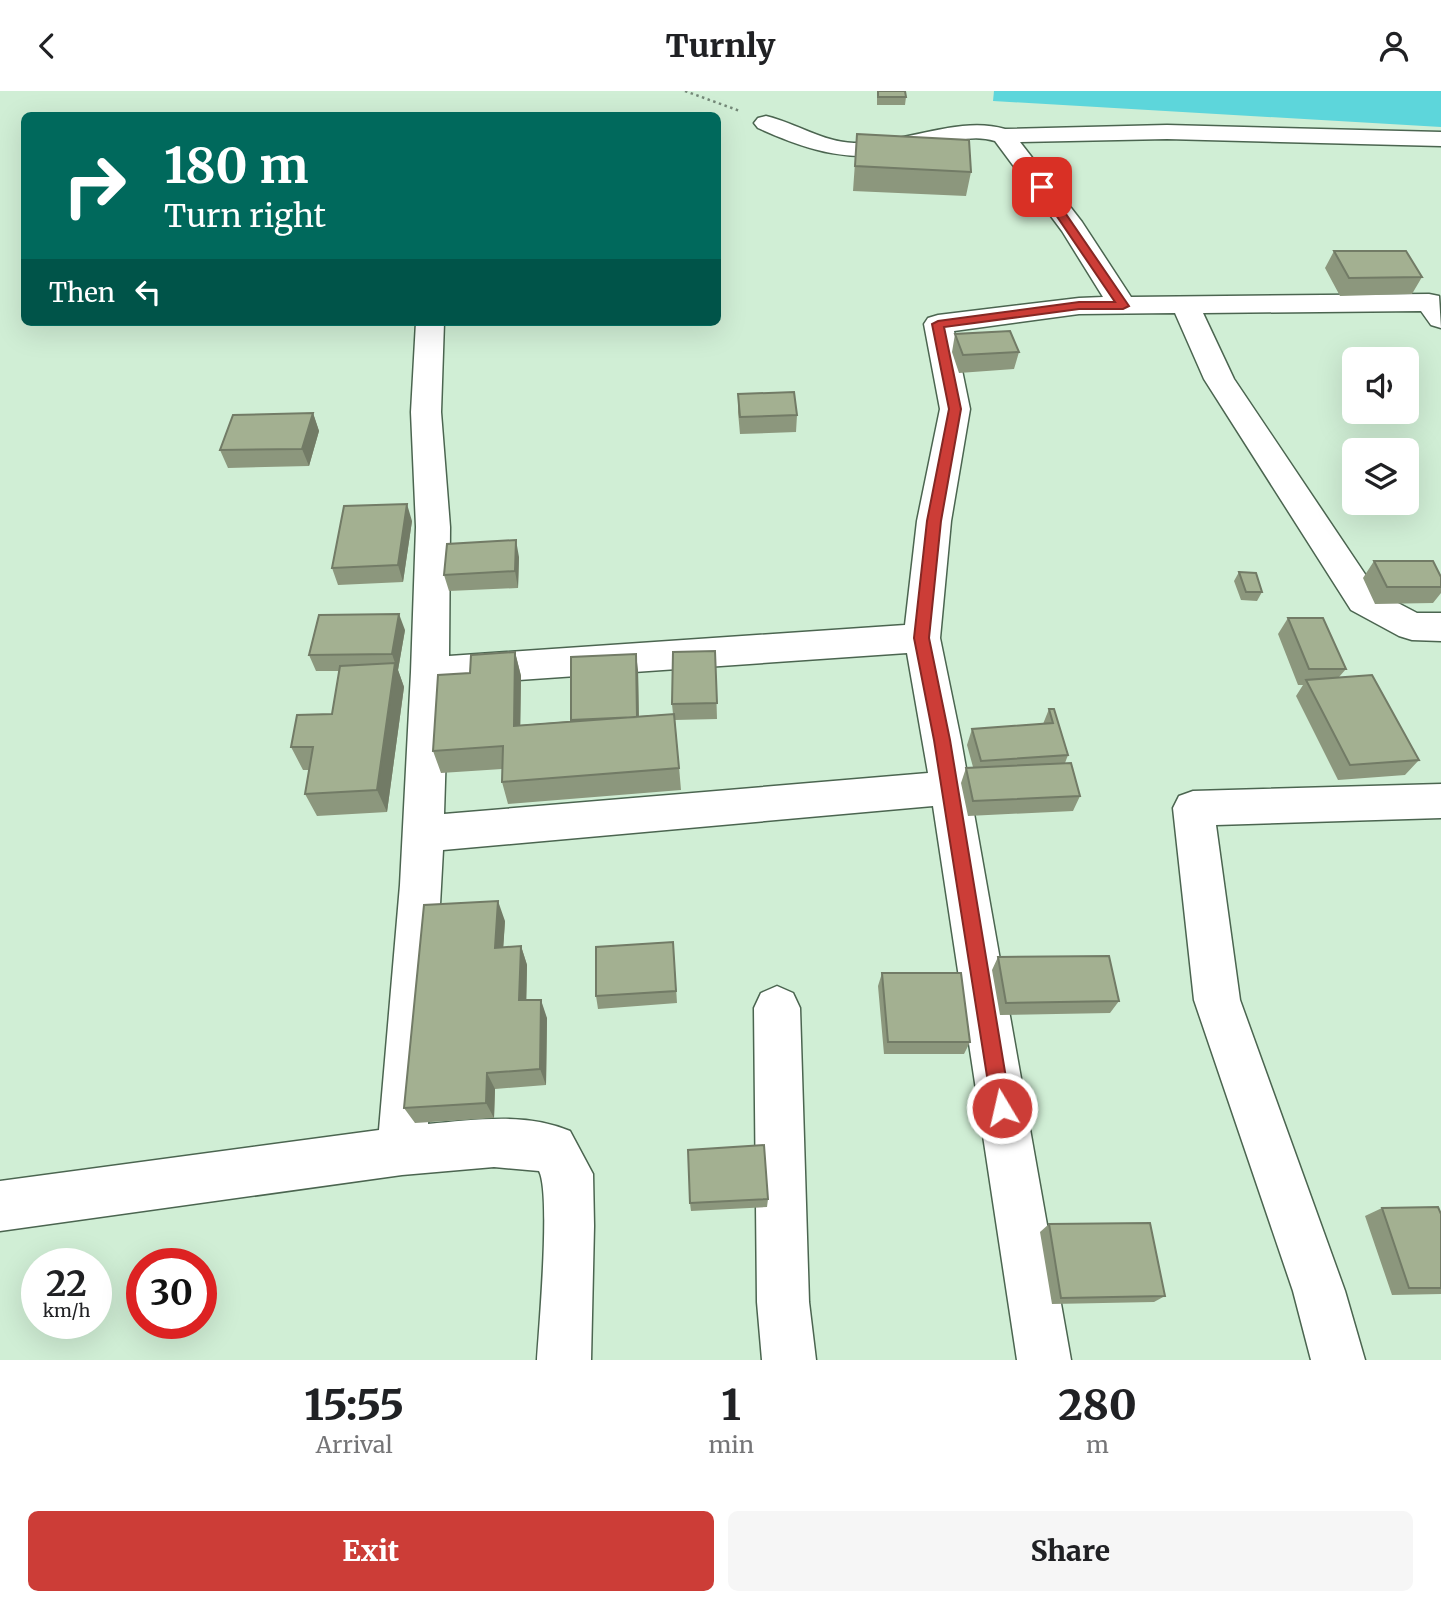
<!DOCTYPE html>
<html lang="en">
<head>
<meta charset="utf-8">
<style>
  body { margin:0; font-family:Merriweather,serif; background:#f6f6f6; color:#202124; height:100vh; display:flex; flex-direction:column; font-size:26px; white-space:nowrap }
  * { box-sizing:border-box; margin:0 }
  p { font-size:23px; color:#757577 }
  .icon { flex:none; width:38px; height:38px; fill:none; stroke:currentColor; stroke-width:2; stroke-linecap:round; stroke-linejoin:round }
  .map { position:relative; height:1269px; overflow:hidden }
  .sheet { display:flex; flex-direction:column; background:#fff; flex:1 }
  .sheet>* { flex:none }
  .top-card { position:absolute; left:21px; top:21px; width:700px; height:214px; border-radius:10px; box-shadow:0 7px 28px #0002; background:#00695c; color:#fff; overflow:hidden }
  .fabs { position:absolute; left:1342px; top:256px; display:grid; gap:14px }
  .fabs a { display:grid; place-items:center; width:77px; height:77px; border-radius:10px; background:#fff; box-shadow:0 7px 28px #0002; font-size:35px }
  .speed { position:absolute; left:21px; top:1157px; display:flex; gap:14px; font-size:35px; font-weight:700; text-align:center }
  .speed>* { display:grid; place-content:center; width:91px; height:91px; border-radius:50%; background:#fff; box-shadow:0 7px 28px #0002; line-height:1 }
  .speed small { font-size:18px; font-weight:400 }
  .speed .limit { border:10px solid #d22; background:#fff; color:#111 }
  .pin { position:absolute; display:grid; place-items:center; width:60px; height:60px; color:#fff; margin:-30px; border-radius:14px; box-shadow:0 4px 10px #0006 }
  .me { position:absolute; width:77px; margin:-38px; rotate:351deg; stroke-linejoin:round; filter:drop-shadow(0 0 5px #0008) }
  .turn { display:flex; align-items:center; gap:24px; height:147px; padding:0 28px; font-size:32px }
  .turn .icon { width:91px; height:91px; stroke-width:2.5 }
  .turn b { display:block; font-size:49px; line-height:60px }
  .then { display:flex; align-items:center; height:66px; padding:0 28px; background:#0003; gap:14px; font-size:26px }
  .eta { display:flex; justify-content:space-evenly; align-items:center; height:119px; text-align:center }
  .eta b { font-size:42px; font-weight:800; line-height:49px }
  .action { display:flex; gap:14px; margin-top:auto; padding:14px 28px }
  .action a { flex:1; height:80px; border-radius:10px; background:#cc3d37; color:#fff; font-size:28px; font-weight:800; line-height:80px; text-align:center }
  .action a+a { background:#f6f6f6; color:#202124 }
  header { display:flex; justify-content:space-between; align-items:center; height:91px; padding:0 28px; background:#fff; font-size:32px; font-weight:800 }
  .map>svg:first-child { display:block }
  .water { fill:#5dd6db }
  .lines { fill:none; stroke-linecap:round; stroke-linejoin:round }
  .minor-casing { stroke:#4b6550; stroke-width:3 }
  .path { stroke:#748878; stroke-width:2.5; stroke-dasharray:2.5 3.5; stroke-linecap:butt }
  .minor { fill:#fff; fill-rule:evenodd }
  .wall { fill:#8c977d }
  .shaded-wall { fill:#727b66 }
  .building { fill:#a3b091; stroke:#727b66; stroke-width:2 }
  .route { fill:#cc3d37; stroke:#852824; stroke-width:2 }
</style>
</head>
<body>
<header><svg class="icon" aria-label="back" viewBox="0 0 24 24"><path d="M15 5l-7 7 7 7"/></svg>Turnly<svg class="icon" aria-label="person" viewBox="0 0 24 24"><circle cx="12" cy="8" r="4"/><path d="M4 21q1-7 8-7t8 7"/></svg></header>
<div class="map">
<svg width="1441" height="1269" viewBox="0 0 1441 1269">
  <rect width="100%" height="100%" fill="#d0eed5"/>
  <path class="water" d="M994 0H1441V36L993 10Z"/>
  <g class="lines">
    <defs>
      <path id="minor" d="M766 25C796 32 822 51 854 52 904 53 959 24 1005 38L1167 34 1441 41V55L1167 48 1020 51 1082 131 1131 206 1429 203 1439 205 1441 237 1431 234 1421 220 1203 222 1234 288 1377 501 1417 522H1441V550L1412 549 1399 545 1351 519 1204 288 1175 222 1079 223 954 240 970 318 951 430 940 547 961 649 1071 1269H1017L933 715 443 759 428 1033C475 1029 526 1021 570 1040L593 1083 594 1135 591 1269H537C539 1236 551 1102 539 1080L494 1076 402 1084 0 1140V1090L379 1039 400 794 411 581 416 436 411 321 416 231H444L441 321 450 436 449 565 905 534 917 430 940 318 924 233 928 227 938 224 1079 207 1103 206 1062 140 995 50C967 41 937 56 910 61 851 72 811 61 758 37L754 32 758 27ZM907 562 928 682 444 723 448 594Z
        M1441 693V727L1216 734 1240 909 1345 1200 1365 1269H1311L1293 1200 1194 909 1173 717 1179 705 1193 700Z
        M777 895 793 902 800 917 809 1211 816 1269H762L757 1211 754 917 761 902Z"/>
    </defs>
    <use href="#minor" class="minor-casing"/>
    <path class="path" d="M685 0 740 20"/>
    <use href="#minor" class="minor"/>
  </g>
  <path class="wall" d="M877 0H905L906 6 905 14H877Z
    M857 43 971 81 966 105 853 100Z
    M1334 160 1422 186 1412 203 1340 205 1325 177Z
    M955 243 1019 261 1014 278 959 282 952 261Z
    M738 303 797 324 796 341 740 343 738 321Z
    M313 322 319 340 309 375 228 377 220 359Z
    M412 430 403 491 338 494 332 477Z
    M519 466 518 497 449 500 444 484Z
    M1374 470 1441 486V502L1433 512 1375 513 1363 487Z
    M1239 481 1262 501 1257 510 1241 509 1234 490Z
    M1288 527 1346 578 1339 586 1419 669 1405 684 1338 689 1296 605 1303 594H1298L1278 543Z
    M405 539 398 579 404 596 387 721 317 725 305 703 309 679H303L291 656 332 623 339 580H316L309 564Z
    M715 560 717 628 675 629 681 699 508 713 502 691V678L441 682 433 660 470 582 515 561 521 585 520 634 571 630V566L638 579 639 625 673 623 672 613Z
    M1049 618 1068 664 1065 672 1080 705 1073 720 968 725 961 692 966 677 973 676 967 654 972 638 1043 633Z
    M505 830 503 857 521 855 527 874 526 909 547 927 546 994 495 998 494 1027 415 1032 404 1017Z
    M674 864 677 912 598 918 596 905Z
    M998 866 1119 910 1110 922 1000 924 992 879Z
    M882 882 970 951 964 963H884L878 895Z
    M768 1108 767 1116 691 1120 690 1112Z
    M1382 1117 1441 1123V1203L1392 1204 1365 1125Z
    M1049 1133 1165 1205 1154 1211 1052 1213 1040 1141Z"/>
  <path class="shaded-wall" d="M313 322 319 340 309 375 302 358Z
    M407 413 412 430 403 491 398 474Z
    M516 449 519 466 518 497 515 480Z
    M399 523 405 539 398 579 404 596 387 721 377 699 395 572 392 563Z
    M515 561 521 585 520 658 514 635Z
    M636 563 638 579 639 642 637 626Z
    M498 810 505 830 502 876 495 857Z
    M521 855 527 874 526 927 519 909Z
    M541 909 547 927 546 994 540 978Z
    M487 982 495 998 494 1027 486 1012Z"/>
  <path class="building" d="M878 0H905L906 6H878Z
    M857 43 969 49 971 81 855 75Z
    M1334 160H1406L1422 186 1349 187Z
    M1010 240 1019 261 963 264 955 243Z
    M794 301 797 324 740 326 738 303Z
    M313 322 302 358 220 359 233 324Z
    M407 413 398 474 332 477 344 415Z
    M516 449 515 480 444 484 447 453Z
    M1374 470H1433L1441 486V496H1387Z
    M1239 481 1256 482 1262 501H1246Z
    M399 523 392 563 309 564 319 524Z
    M1288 527H1323L1346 578H1309Z
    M715 560 717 612 672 613 673 561Z
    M515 561 514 635 674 623 679 677 502 691 503 655 433 660 438 584 470 582 471 564Z
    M636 563 637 626 571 629V566Z
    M395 572 377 699 305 703 313 656H291L297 624 332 623 340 575Z
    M1372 584 1419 669 1350 674 1306 589Z
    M1049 618H1054L1068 664 981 670 972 638 1053 632Z
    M1071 672 1080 705 973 710 966 677Z
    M498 810 495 857 521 855 519 909H541L540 978 487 982 486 1012 404 1017 424 814Z
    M673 851 676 900 596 905V856Z
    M1109 865 1119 910 1006 912 998 866Z
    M882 882H961L970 951H888Z
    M764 1054 768 1108 690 1112 688 1059Z
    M1438 1116 1441 1123V1197H1409L1382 1117Z
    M1150 1132 1165 1205 1061 1207 1049 1133Z"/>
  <path class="route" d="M1042 93 1046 94 1129 215 1123 218H1079L944 236 961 318 941 430 929 547 950 649 1011 1017 1009 1024 1002 1027 995 1024 992 1017 934 649 914 547 927 430 949 318 932 233 938 230 1079 211H1115L1037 96Z"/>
</svg>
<div class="fabs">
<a><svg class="icon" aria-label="sound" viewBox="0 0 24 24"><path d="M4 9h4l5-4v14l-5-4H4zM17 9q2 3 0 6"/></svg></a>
<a><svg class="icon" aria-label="layers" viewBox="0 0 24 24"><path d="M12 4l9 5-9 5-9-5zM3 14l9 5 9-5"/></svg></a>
</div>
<div class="speed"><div>22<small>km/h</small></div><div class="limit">30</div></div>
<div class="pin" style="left:1042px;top:96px;background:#d93025"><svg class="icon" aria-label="arrive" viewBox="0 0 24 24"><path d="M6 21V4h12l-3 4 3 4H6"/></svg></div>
<svg class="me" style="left:1002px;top:1017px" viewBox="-20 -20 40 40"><circle r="17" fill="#cc3d37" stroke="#fff" stroke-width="3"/><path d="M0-11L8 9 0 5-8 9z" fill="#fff"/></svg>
<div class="top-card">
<div class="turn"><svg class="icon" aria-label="right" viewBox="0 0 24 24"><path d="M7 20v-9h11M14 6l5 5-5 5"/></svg><div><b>180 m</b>Turn right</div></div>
<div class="then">Then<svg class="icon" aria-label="left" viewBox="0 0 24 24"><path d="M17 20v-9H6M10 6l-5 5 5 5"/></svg></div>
</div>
</div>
<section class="sheet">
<div class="eta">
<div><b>15:55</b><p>Arrival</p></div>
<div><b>1</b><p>min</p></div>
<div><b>280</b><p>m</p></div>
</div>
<div class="action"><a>Exit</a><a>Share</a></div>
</section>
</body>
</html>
